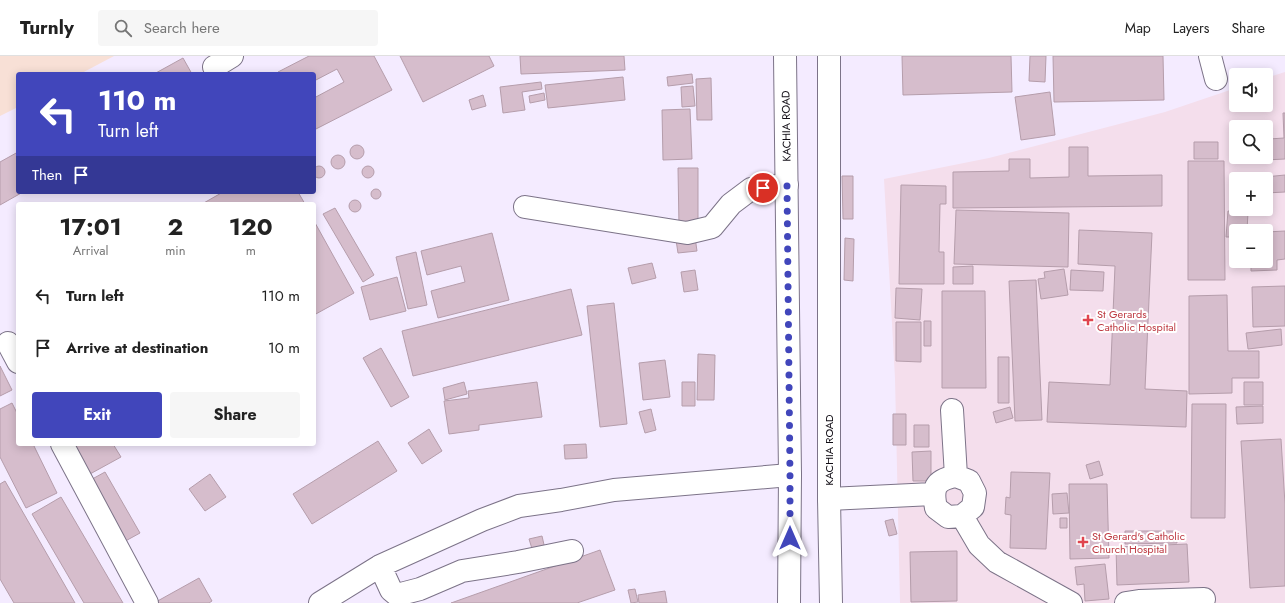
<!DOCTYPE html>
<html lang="en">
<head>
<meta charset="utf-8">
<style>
  body { margin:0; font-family:Jost,sans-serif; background:#f6f6f6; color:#222; height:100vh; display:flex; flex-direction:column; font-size:15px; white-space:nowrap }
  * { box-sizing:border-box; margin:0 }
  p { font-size:13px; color:#767676 }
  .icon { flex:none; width:22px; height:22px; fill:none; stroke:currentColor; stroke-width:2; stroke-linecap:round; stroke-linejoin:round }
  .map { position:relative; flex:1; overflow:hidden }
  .side { position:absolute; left:16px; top:146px; width:300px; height:244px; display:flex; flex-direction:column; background:#fff; border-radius:4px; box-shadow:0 2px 10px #0003 }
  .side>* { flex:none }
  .hud { position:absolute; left:16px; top:16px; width:300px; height:122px; border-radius:4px; box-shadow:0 2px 10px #0003; background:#4146bb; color:#fff; overflow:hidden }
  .fabs { position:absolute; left:1229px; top:12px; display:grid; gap:8px }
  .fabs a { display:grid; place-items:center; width:44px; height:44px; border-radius:4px; background:#fff; box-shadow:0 2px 10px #0003; font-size:20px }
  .pin { position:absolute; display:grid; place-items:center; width:34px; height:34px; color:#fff; margin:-17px; border:2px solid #fff; border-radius:50%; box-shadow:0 1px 4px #0007 }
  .me { position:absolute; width:44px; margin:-22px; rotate:0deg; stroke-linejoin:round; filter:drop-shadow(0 0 3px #0008) }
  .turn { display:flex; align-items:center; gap:14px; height:84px; padding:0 16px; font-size:18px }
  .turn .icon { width:52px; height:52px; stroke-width:2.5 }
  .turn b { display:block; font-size:28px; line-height:34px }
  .then { display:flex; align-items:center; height:38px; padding:0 16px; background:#0003; gap:8px; font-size:15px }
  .eta { display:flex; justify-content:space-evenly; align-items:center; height:68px; text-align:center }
  .eta b { font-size:24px; font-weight:700; line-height:28px }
  .cta { display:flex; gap:8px; margin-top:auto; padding:8px 16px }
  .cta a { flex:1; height:46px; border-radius:4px; background:#4146bb; color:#fff; font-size:16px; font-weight:700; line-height:46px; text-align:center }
  .cta a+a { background:#f6f6f6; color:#222 }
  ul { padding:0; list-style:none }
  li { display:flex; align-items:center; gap:12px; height:52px; padding:0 16px }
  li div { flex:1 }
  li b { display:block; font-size:15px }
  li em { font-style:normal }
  header { display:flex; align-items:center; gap:24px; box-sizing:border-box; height:56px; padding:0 20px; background:#fff; border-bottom:1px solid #e0e0e0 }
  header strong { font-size:19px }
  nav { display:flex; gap:22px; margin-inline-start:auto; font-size:14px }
  .search { width:280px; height:36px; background:#f6f6f6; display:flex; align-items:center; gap:10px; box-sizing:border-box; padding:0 14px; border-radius:4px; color:#767676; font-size:15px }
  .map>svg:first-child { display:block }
  .industrial { fill:#f8e0d6 }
  .medical { fill:#f4deec; fill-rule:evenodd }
  .building { fill:#d6bdcc; stroke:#b59dab }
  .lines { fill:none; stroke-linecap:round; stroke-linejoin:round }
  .minor-casing { stroke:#7c7388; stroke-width:24 }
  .major-casing { stroke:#7c7388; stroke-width:24 }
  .minor { stroke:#fff; stroke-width:22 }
  .major { stroke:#fff; stroke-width:22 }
  .route { stroke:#4146bb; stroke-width:7; stroke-dasharray:0 12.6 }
  .health-dot { fill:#e0444e; stroke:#fff; stroke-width:1.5 }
  .labels { text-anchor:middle; stroke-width:4; stroke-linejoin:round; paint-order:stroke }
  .street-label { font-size:11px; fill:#100c14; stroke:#fff }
  .health-label { font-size:11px; fill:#be3a42; stroke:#fff; text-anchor:start }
</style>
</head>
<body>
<header>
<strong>Turnly</strong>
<div class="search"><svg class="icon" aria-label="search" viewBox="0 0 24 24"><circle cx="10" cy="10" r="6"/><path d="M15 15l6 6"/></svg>Search here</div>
<nav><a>Map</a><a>Layers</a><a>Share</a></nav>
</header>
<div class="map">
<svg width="1285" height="547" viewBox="0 0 1285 547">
  <rect width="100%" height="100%" fill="#f4ebff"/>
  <path class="industrial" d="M0 0H114L80 18H18V51L0 60Z"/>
  <path class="medical" d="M1285 16V547H900L895 322 884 123 989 102 1165 56 1236 32V49H1266V22ZM1236 71H1266V101H1236ZM1236 123H1266V153H1236ZM1236 175H1266V205H1236Z"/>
  <path class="building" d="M309 0H374L392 34 314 74V42L344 26 337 13 314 25V18H280L278 16Z
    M400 0H489L494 10 423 46Z
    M520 0H624L625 14 521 18Z
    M902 0H1011L1012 36 903 39Z
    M1030 0H1046L1045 26 1029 25Z
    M1053 0H1163L1164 44 1054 46Z
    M183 2 192 18H154Z
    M692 18 693 27 668 30 667 21Z
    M623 21 625 44 548 52 545 29Z
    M711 22 712 64H697L696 23Z
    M541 26 542 33 522 36 525 54 503 57 500 31Z
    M693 30 695 50 682 51 681 31Z
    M1050 36 1055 79 1021 84 1015 41Z
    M544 37 545 44 530 47 529 40Z
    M483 39 486 50 472 54 469 44Z
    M690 53 692 103 663 104 662 54Z
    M1283 57H1285V103L1245 105 1244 101H1266V71H1255L1269 70V83L1284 82Z
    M1194 86H1218V103H1194Z
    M350 96a7 7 0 1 1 14 0a7 7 0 1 1-14 0Z
    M1069 91H1088V120L1162 119V150L953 152V116L1009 115V103H1030V122L1069 121Z
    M18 96V136H23L0 149V106Z
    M331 106a7 7 0 1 1 14 0a7 7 0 1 1-14 0Z
    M1188 105H1224L1225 224H1188Z
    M362 116a6 6 0 1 1 12 0a6 6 0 1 1-12 0Z
    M313 116a6 6 0 1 1 12 0a6 6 0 1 1-12 0Z
    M678 112H698V171H679Z
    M1285 119V136L1266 137V123H1245Z
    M842 120H853V163H843Z
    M901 129 946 130V148H940L939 196H944V228H899Z
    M371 138a5 5 0 1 1 10 0a5 5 0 1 1-10 0Z
    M223 136H298L305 148H202Z
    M349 150a6 6 0 1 1 12 0a6 6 0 1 1-12 0Z
    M335 152 374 219 363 226 323 158Z
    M956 154 1069 157 1068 211 954 208Z
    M1228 155 1248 156 1247 175H1236V181H1226Z
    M314 165 354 237 314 259Z
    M1079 174 1152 177 1145 333 1187 335 1186 371 1047 366 1049 326 1110 329 1115 210 1078 208Z
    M1285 175V203L1277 204V214L1251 215V205H1266V176Z
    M492 177 509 244 438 262 431 235 465 226 461 210 427 219 421 195Z
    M695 181 697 195 678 197 676 184Z
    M845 182 854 183 853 225 844 224Z
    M416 196 427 249 408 253 396 201Z
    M652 207 656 222 632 228 628 212Z
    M973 210V228H953V211Z
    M1064 213 1068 239 1041 243 1038 223 1045 222 1044 216Z
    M695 214 698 234 684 236 681 216Z
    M1071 214 1104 216 1103 235 1070 234Z
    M397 221 406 255 370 264 361 231Z
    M1036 224 1042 364 1015 365 1009 225Z
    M1285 230V270L1253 271 1252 231Z
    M896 232 922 233 920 264 895 262Z
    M571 233 582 279 413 320 402 275Z
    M942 235H985L986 332H942Z
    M1227 239 1228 295H1259V322H1232V337L1189 338V240Z
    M614 247 627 368 600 371 587 250Z
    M924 265H931V290H924Z
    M896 266H921V306L896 305Z
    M1281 273 1282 289 1248 293 1246 277Z
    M381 292 409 341 391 351 363 302Z
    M698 298 715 299 714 344H697Z
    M998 301H1009V347H998Z
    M665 304 670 341 643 344 639 307Z
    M0 310 12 334 0 340Z
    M464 326 467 338 445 344 443 332Z
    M537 326 542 361 479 369V374L449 378 444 345 469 342 468 335Z
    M682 326H695V350H682Z
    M1244 326H1263V349H1244Z
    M12 347 18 359V388H33L57 437 26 452 0 401V353Z
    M1192 348H1226L1225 462H1191Z
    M1263 350V367L1237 368 1236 351Z
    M1010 351 1013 362 996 367 993 356Z
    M651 353 656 374 645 377 639 356Z
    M893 358H906V389H893Z
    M914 369H929V391H914Z
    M429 373 442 395 422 408 408 387Z
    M1281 383 1285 448V530L1250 532 1241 385Z
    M378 385 397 415 312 468 293 438Z
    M73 388H113L121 401 90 418Z
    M586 388 587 402 565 403 564 389Z
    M931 395V425H913L912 396Z
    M1099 405 1103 419 1090 423 1086 409Z
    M105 416 140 477 120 488 85 427Z
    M1011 416 1050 417 1046 493 1010 492 1011 459 1005 458 1006 441 1010 442Z
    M210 418 226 441 205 455 189 433Z
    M5 425 75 547H14L0 523V428Z
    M1069 428H1107L1109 502 1070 503Z
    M1067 437 1069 457 1053 458 1052 438Z
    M61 441 123 547H84L32 458Z
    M1060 462H1067V472H1060Z
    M893 463 897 478 889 480 885 465Z
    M1125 475H1176L1177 487 1125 488Z
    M542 480 545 493 533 496 529 483Z
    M1187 488 1189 526 1117 529 1116 491Z
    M600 494 615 534 577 547H451Z
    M957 495V545L911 546 910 496Z
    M1105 508 1109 543 1085 545 1084 528 1077 529 1075 511Z
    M199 522 212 545 209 547H154Z
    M635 533 638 546 631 547 628 534Z
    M665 535 667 547H639L638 539Z"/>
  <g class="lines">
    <defs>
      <path id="minor" d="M1210 0 1216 23
        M214 11 232 0
        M525 151 687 177 712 171 731 148 751 133 787 129
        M8 287 18 306
        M952 354 956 420
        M62 388 147 547
        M956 420 969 425 975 437 973 451 962 460 948 461 936 452C932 433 934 424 956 420Z
        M829 443 933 438
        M962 460 979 489 997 506 1071 547
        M380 510 391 534 397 539 420 533 462 515 518 506 572 495
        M320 547 380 510 482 464 519 450 561 444 614 434 790 419
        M1126 547 1139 545 1204 543"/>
      <path id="major" d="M785 0 790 419 789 547
        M829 0V443L831 547"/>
    </defs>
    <use href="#minor" class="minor-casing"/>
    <use href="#major" class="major-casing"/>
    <use href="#minor" class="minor"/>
    <use href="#major" class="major"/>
  </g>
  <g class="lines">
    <path class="route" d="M763 132 787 129 790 419V482"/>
  </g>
  <g class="health-dot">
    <path d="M1086 258h4v4h4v4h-4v4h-4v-4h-4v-4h4z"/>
    <path d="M1081 480h4v4h4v4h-4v4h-4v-4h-4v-4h4z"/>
  </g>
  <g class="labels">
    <g class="street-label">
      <text transform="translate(786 70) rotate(-91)" y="4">KACHIA ROAD</text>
      <text transform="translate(829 394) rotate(-90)" y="4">KACHIA ROAD</text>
    </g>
    <g class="health-label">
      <text x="1097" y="262">St Gerards<tspan x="1097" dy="13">Catholic Hospital</tspan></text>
      <text x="1092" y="484">St Gerard's Catholic<tspan x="1092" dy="13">Church Hospital</tspan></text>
    </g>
  </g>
</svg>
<div class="fabs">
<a><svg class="icon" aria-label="sound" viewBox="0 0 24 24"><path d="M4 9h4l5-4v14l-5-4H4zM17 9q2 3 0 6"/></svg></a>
<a><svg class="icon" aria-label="search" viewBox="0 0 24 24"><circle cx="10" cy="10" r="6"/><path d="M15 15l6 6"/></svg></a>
<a>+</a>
<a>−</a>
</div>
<div class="pin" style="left:763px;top:132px;background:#d93025"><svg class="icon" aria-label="arrive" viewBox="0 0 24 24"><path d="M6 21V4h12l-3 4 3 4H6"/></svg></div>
<svg class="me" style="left:790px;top:482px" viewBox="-20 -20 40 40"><path d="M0-17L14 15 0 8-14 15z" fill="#4146bb" stroke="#fff" stroke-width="4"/></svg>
<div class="hud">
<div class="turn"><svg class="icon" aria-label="left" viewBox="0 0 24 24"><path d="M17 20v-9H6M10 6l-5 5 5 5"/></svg><div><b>110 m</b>Turn left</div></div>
<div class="then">Then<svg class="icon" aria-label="arrive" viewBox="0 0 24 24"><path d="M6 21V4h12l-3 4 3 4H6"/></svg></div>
</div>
<section class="side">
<div class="eta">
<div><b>17:01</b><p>Arrival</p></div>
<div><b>2</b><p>min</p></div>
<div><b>120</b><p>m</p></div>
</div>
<ul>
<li><svg class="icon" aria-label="left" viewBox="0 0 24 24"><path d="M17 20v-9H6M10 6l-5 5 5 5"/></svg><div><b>Turn left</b></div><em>110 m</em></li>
<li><svg class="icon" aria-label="arrive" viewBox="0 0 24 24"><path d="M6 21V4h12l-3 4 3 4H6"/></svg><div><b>Arrive at destination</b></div><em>10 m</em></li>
</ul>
<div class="cta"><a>Exit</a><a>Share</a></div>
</section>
</div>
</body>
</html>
